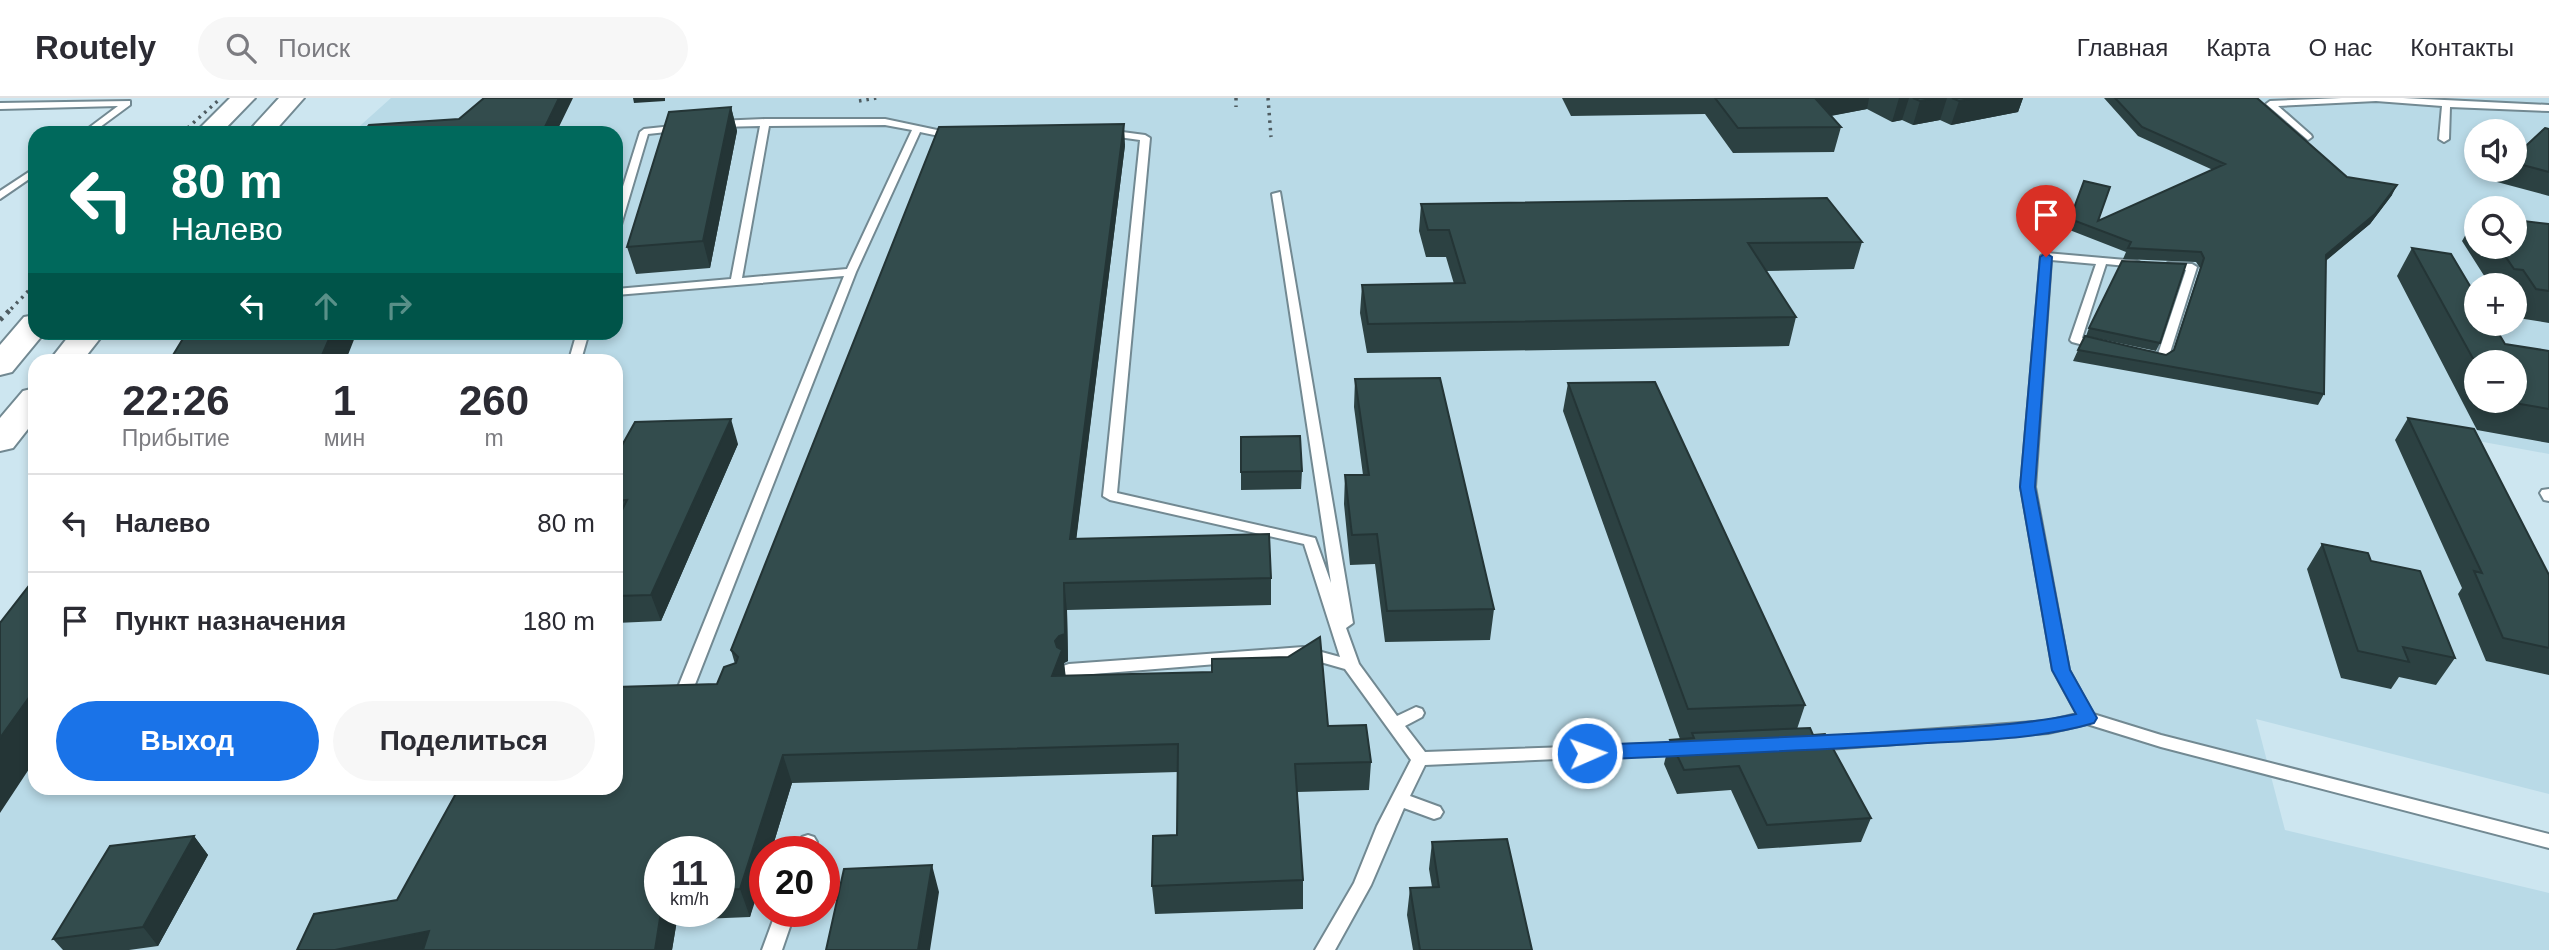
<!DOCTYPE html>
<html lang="ru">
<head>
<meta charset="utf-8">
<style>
  body { margin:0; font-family:Helvetica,sans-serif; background:#f7f7f7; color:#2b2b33; height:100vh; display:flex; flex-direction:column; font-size:26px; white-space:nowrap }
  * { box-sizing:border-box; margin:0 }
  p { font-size:23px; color:#7c7c81 }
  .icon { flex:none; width:38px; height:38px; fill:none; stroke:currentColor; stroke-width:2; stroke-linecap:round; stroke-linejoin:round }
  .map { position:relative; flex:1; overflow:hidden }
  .side { position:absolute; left:28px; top:256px; width:595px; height:441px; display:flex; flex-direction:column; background:#fff; border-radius:21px; box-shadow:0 4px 10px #0003 }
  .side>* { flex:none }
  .guide { position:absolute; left:28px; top:28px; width:595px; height:214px; border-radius:21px; box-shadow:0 4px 10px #0003; background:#00695c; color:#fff; overflow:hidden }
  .tools { position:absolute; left:2464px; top:21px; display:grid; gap:14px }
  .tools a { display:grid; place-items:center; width:63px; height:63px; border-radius:50%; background:#fff; box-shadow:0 4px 10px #0003; font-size:35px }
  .speed { position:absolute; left:644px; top:738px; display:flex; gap:14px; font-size:35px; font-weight:700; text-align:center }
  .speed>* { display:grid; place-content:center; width:91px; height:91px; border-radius:50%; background:#fff; box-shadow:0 4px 10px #0003; line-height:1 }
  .speed small { font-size:18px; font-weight:400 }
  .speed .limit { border:10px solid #d22; background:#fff; color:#111 }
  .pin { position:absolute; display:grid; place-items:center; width:60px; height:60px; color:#fff; margin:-72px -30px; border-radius:50% 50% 50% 0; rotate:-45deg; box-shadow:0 0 7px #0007 }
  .pin .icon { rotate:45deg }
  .me { position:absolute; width:77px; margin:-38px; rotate:88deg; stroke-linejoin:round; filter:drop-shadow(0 0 5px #0008) }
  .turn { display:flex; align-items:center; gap:24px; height:147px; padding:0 28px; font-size:32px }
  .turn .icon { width:91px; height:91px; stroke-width:2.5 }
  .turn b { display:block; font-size:49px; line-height:60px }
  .lanes { display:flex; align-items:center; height:66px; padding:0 28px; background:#0003; justify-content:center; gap:35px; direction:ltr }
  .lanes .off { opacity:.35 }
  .eta { display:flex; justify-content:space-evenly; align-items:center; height:119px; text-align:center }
  .eta b { font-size:42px; font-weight:600; line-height:49px }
  .button { display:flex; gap:14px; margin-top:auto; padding:14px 28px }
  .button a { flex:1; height:80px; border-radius:42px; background:#1a73e8; color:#fff; font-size:28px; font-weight:600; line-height:80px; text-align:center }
  .button a+a { background:#f7f7f7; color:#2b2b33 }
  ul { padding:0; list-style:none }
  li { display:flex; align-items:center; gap:21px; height:98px; padding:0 28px; border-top:2px solid #e1e1e2 }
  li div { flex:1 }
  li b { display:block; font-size:26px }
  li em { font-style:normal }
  header { display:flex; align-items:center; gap:42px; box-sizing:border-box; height:98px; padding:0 35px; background:#fff; border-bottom:2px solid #e1e1e2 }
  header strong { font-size:33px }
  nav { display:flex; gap:38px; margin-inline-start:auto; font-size:24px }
  .search { width:490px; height:63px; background:#f7f7f7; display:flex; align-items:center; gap:18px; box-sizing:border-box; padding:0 24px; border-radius:38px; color:#7c7c81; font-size:26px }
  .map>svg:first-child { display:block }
  .built { fill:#b9dae7; fill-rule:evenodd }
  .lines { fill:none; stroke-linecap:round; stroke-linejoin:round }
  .service-casing { stroke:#728992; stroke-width:4 }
  .primary-casing { stroke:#728992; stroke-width:4 }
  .service { fill:#fff; fill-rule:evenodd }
  .primary { fill:#fff; fill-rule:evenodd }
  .rail-far1 { stroke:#4e5b60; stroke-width:3.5; stroke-dasharray:2.5 5; stroke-linecap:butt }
  .rail { stroke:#4e5b60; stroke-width:5; stroke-dasharray:3.5 6; stroke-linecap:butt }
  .wall { fill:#2c4142; fill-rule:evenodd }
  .shaded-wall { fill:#243536 }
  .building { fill:#334c4d; stroke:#243536; stroke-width:2 }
  .route { fill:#1a73e8; stroke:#114b97; stroke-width:2 }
</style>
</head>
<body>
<header>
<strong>Routely</strong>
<div class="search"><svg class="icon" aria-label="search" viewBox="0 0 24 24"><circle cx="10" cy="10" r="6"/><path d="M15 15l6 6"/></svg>Поиск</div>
<nav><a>Главная</a><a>Карта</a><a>О нас</a><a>Контакты</a></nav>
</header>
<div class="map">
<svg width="2549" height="852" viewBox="0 0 2549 852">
  <rect width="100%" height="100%" fill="#cde6f0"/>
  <path class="built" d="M391 0H2549V356L2456 339 2549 521V696L2256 621 2285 732 2549 795V852H0V534L35 490V690H616V262H185L202 235 616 234V35H352ZM2476 33H2515V72H2476ZM2476 110H2515V149H2476ZM2476 187H2515V226H2476ZM2476 264H2515V303H2476ZM660 754H719V814H660ZM765 754H824V814H765Z"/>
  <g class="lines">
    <defs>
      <path id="service" d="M2342 0H2403L2549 7V13L2450 9 2449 41 2444 44 2439 41 2442 8 2376 3 2278 8 2311 37 2312 39 2308 42 2266 6 2270 3Z
        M130 3V7L92 35H82L118 8 0 11V5Z
        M765 21H885L937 32 954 31 958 34C947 41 933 37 920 34L856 174 694 589 692 593H680L678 589 844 178 616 197V191L731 181 760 28 717 29 713 26 717 23ZM885 27 912 32 847 171 742 180 769 28Z
        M682 27 685 28V32L648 36 621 127 616 130V111L640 34 644 31Z
        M1107 32 1145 37 1150 40 1117 395 1315 440 1331 485 1272 96 1280 94 1353 525 1346 530 1359 566 1397 618 1416 609 1422 611 1424 615 1422 619 1405 628 1425 654 1685 645 1691 647 1693 651 1691 655 1425 667 1410 698 1440 709 1443 714 1440 719 1434 721 1404 710 1371 787 1335 852H1315L1354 785 1377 728 1411 662 1345 571 1303 559 1069 578 1063 576 1061 572 1063 568 1069 566 1303 549 1340 559 1304 446 1110 402 1103 398 1140 42 1104 37 1103 35Z
        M35 70V77L0 101V93Z
        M2046 155 2137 163 2142 166 2137 169 2106 166 2082 240 2103 245 2105 247 2099 251 2072 244 2070 242 2096 166 2051 162 2035 389 2069 572 2093 616 2161 637 2549 736V750L2161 649 2087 626 2048 635 1814 652 1808 650 1806 646 1808 642 1814 640 2048 623 2077 616 2053 572 2021 389 2041 158Z
        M2168 165 2192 166 2197 169 2168 261 2162 265 2146 261 2144 258 2150 254 2158 256 2186 172 2164 170 2163 168Z
        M577 234H589L581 262H569Z
        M2549 391V403L2544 402 2540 395 2542 392Z
        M808 737 814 739 817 744 813 754H795L802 739Z
        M776 814H795L782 852H762Z"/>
      <path id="primary" d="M230 0H255L221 35H195Z
        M279 0H304L273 35H247Z
        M35 217V234H45L12 274 0 277V247L24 219Z
        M72 234H105L83 262H50Z
        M35 290V322L13 350 0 353V320L23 293Z"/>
    </defs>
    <use href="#service" class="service-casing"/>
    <use href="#primary" class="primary-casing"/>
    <use href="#service" class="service"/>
    <use href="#primary" class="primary"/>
    <path class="rail-far1" d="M1236 0V9
      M1268 0 1271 39
      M859 3 877 0
      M182 35 221 0
      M11 211 35 186"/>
    <path class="rail" d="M0 222 13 209"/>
  </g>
  <path class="wall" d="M1562 0H2023L2018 14 1951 27 1940 22 1913 27 1902 22 1892 24 1867 11 1831 18 1841 29 1834 54 1733 55 1705 16 1571 18Z
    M2104 0H2257L2347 79 2392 97 2370 126 2326 162 2324 296 2318 307 2073 263 2078 252 2166 257 2173 253 2200 170 2196 164 2123 161 2126 154 2067 131 2084 83 2098 123 2213 72 2138 38Z
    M731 9 737 33 710 170 636 176 627 149Z
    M2549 31V98L2497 84 2504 72H2515V58Z
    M1125 47 1076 441 1271 480V507L1067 512 1068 563 1064 565 1065 577 1328 628 1371 664 1369 692 1297 694 1303 782V811L1155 816 1152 788 1177 737 1178 674 792 685 771 754H765L750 819 677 822 672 852H297L397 802 717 586 735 566 731 552ZM660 754H719V814H660Z
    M1421 106 1862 144 1854 171 1766 173 1796 219 1789 248 1367 255 1360 215 1362 187 1454 186 1446 159H1426L1419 133Z
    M2476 119V149H2515L2549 126V225L2518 220 2515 215V187H2490L2462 143Z
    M2412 150 2505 246 2549 253V345L2477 332 2397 178ZM2476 264 2515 303H2476Z
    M2089 230 2160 245 2156 253 2086 238Z
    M1355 281 1494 511 1490 542 1385 544 1375 466 1350 467 1344 406 1345 377H1363L1354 309Z
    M1568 285 1805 607 1797 631 1813 637 1871 720 1861 744 1758 751 1731 692 1677 696 1664 666 1670 642 1680 641 1563 313Z
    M2408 320 2549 477V577L2486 563 2458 496 2462 490 2395 342Z
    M738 346 661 523 616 525V358Z
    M1302 373 1301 391 1241 392V374Z
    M2322 446 2371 463 2455 560 2436 587 2399 579 2391 591 2341 580 2307 471Z
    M194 738 208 757 158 848 129 852H63L53 841Z
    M1432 744 1532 852H1413L1407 817 1410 790 1432 789 1429 771Z"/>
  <path class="shaded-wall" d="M559 0H573L556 35H542Z
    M633 0H665V3L634 5Z
    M1813 0H1869L1867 11 1807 22Z
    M1899 0H1909L1902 22 1892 24Z
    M1936 0H1947L1940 22 1913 27 1920 3Z
    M1975 0H2023L2018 14 1951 27 1959 3Z
    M731 9 737 33 710 170 703 143Z
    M1124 26 1125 47 1073 468 1070 441Z
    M2397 87 2392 97 2370 126 2321 167 2326 157Z
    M332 234H357L346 262H320Z
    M731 321 738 346 661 523 651 497Z
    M1064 485 1067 512 1068 563 1064 565 1066 580 1052 578 1055 543Z
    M35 591V662L0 715V640Z
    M783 657 792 685 771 754H765V773L750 819 740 791Z
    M194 738 208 757 158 848 143 829Z
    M932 767 939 794 930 852H918Z
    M661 814H674L677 822 672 852H655Z
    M429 833 441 852H335Z"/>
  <path class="building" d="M484 0H559L542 35H363L369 27 459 21Z
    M1715 0H1815L1841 29 1738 30Z
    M1913 0H1936L1920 3Z
    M1952 0H1975L1959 3Z
    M2115 0H2257L2347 79 2397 87 2375 116 2326 157 2324 296 2078 252 2085 238 2166 257 2174 252 2204 160 2201 154 2128 150 2131 144 2070 121 2084 83 2110 89 2098 123 2225 66 2142 29Z
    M731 9 703 143 627 149 669 14Z
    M1124 26 1070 441 1269 436 1271 480 1064 485 1065 536 1059 538 1055 543 1057 549 1062 552 1052 578 1212 574V561L1288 559 1320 539 1328 628 1366 627 1371 664 1295 666 1303 782 1152 788 1153 738 1177 737 1178 646 783 657 740 791 719 792V754H660V814H661L655 852H423L429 833 335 852H297L314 816 397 802 459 690H616V589L717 586 724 569 736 565 738 559 731 552 939 29Z
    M2545 30 2549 31V74L2515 65V58Z
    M1827 100 1862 144 1748 145 1796 219 1368 226 1362 187 1465 185 1449 132H1428L1421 106Z
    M2515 122 2549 126V193L2536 191 2523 172 2514 171 2499 149H2515Z
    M2412 150 2451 156 2476 198V226H2493L2505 246 2549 253V311L2503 303H2515V264H2476V266Z
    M2122 163 2186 166 2160 245 2089 230Z
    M187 234H332L320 262H170Z
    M1440 280 1494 511 1387 513 1377 436 1352 437 1345 377H1369L1355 281Z
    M1655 284 1805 607 1688 611 1568 285Z
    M2408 320 2474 331 2549 477V550L2503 540 2474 473 2482 475Z
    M731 321 651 497 616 498V424L627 402 616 403V358L635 324Z
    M1300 338 1302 373 1241 374V339Z
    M2322 446 2368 455 2371 463 2420 473 2455 560 2403 549 2409 564 2358 553Z
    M35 480V591L0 640V525Z
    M1810 630 1813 637 1825 636 1871 720 1767 727 1739 668 1684 672 1670 642 1694 640 1692 635Z
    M194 738 143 829 53 841 110 748Z
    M1507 741 1532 852H1420L1410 790 1439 789 1432 744Z
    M932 767 918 852H826L844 771Z"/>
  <path class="route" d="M2046 155 2052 159 2035 389 2070 572 2097 620 2094 625C2036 642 1974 642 1913 646 1805 653 1696 657 1587 662L1580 660 1577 655 1580 650 1587 647C1694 643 1800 639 1906 633 1963 629 2020 628 2076 616L2052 572 2020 389 2040 159Z"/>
</svg>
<div class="tools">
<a><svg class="icon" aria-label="sound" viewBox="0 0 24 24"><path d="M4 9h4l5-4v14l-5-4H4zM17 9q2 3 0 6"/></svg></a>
<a><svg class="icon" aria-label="search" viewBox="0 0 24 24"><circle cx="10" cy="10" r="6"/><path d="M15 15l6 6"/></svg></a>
<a>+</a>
<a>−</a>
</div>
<div class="speed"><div>11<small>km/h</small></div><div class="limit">20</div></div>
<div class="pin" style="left:2046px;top:159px;background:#d93025"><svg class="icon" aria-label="arrive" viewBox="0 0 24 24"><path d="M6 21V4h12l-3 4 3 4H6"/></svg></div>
<svg class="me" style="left:1587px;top:655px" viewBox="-20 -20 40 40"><circle r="17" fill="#1a73e8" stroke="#fff" stroke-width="3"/><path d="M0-11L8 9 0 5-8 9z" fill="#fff"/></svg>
<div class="guide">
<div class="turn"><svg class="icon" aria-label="left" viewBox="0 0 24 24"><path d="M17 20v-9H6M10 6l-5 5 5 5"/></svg><div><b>80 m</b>Налево</div></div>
<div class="lanes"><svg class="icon" aria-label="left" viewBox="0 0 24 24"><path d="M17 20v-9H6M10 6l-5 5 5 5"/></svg><svg class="icon off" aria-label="ahead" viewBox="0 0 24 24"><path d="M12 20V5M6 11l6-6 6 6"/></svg><svg class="icon off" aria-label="right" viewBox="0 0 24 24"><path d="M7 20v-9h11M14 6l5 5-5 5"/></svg></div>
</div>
<section class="side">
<div class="eta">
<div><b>22:26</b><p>Прибытие</p></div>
<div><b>1</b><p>мин</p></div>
<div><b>260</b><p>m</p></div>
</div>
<ul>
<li><svg class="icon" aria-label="left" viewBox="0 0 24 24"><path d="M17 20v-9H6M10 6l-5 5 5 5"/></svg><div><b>Налево</b></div><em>80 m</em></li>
<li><svg class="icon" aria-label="arrive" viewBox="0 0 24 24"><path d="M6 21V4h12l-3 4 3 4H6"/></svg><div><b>Пункт назначения</b></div><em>180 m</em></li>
</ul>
<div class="button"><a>Выход</a><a>Поделиться</a></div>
</section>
</div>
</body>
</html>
